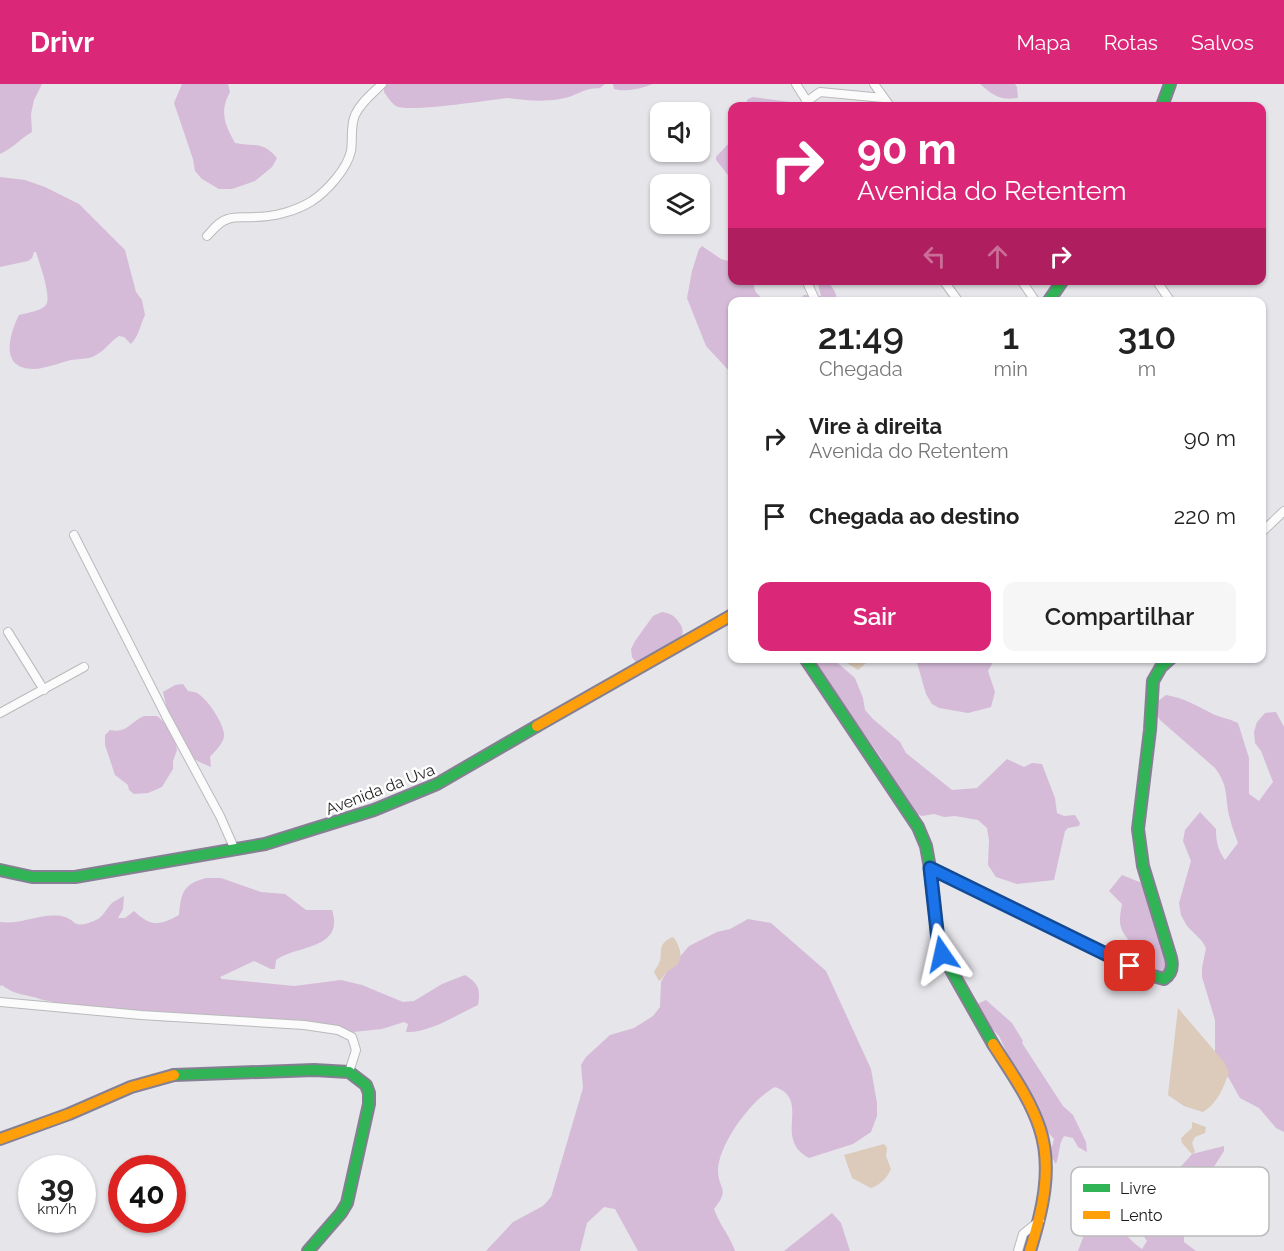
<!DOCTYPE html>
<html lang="pt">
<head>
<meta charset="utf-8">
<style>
  body { margin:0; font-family:Raleway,sans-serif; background:#f6f6f6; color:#222; height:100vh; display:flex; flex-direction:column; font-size:22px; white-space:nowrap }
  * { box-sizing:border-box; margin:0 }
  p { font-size:20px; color:#767676 }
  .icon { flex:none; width:33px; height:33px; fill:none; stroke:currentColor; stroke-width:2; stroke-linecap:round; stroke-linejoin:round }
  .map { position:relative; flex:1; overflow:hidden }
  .side { position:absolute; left:728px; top:213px; width:538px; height:366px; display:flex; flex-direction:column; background:#fff; border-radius:12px; box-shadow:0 2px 4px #0004 }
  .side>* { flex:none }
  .hud { position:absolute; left:728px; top:18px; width:538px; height:183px; border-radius:12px; box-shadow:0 2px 4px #0004; background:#db2777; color:#fff; overflow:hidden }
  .tools { position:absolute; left:650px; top:18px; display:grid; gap:12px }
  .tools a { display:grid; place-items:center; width:60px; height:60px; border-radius:12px; background:#fff; box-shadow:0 2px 4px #0004; font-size:30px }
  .speed { position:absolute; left:18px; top:1071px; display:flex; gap:12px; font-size:30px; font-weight:700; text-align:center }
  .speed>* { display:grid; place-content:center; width:78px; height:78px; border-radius:50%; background:#fff; box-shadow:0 2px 4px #0004; line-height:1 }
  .speed small { font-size:15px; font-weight:400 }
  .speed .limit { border:9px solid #d22; background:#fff; color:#111 }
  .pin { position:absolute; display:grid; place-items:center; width:51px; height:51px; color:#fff; margin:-26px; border-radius:12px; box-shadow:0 3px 9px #0006 }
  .me { position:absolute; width:66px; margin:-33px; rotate:349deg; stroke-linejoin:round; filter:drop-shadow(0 0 4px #0008) }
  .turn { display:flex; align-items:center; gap:21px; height:126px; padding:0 30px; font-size:27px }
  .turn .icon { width:78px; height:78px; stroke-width:2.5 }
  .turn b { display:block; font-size:42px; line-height:51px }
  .lanes { display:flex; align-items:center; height:57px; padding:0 30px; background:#0003; justify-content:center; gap:30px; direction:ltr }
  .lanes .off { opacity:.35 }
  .eta { display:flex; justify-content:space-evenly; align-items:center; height:102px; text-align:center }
  .eta b { font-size:36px; font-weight:600; line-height:42px }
  .button { display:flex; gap:12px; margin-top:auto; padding:12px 30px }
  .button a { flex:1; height:69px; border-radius:12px; background:#db2777; color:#fff; font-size:24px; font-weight:600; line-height:69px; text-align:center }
  .button a+a { background:#f6f6f6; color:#222 }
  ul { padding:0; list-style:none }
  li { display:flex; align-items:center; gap:18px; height:78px; padding:0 30px }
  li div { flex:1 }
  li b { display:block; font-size:22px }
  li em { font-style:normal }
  header { display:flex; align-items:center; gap:36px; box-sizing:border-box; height:84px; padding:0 30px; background:#db2777; color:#fff }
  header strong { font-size:28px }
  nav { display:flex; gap:33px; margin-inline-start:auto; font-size:21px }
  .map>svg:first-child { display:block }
  .forest { fill:#d5bbd8 }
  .water { fill:#dccaba }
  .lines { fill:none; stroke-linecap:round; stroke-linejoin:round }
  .street-casing { stroke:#bababc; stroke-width:10 }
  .fast-casing { stroke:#857f93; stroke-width:14 }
  .slow-casing { stroke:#857f93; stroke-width:14 }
  .street { stroke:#fbfbfc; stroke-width:8 }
  .fast { stroke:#30b455; stroke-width:10 }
  .slow { stroke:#ff9f0a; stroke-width:10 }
  .route-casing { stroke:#114b97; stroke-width:15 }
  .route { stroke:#1a73e8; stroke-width:10 }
  .labels { text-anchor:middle; stroke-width:5; stroke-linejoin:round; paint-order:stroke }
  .street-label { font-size:16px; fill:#1c1c1c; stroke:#fff }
  .key { fill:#fff; stroke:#bbb; stroke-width:1.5 }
  .key-label { font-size:16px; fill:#1c1c1c }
</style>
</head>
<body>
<header>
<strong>Drivr</strong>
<nav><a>Mapa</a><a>Rotas</a><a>Salvos</a></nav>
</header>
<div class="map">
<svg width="1284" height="1167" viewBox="0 0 1284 1167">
  <rect width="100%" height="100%" fill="#e5e5ea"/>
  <path class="forest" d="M0 0H42L34 16 31 30 32 48C21 54 12 65 0 70Z
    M182 0H228L230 8C219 28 225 41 235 59 255 63 263 57 277 74L272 83 255 97 232 105H219L202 95 195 87 193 75 174 19Z
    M384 0H605L600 4C585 5 587 6 574 11 555 19 528 17 508 14 489 16 408 29 396 22 391 19 387 12 384 8Z
    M613 0H653C640 5 627 8 614 5Z
    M980 0H1015L1017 3 1018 14C1000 17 993 11 980 0Z
    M753 13 790 18 799 22H744L748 15Z
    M732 56V92L728 91 716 76V73Z
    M0 93 25 96 45 103 79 120 125 166 136 208 142 216 145 231C140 241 139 252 131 260L124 253 119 252C108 259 103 270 89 274 84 275 77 275 71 276 59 279 47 284 35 285 0 286 8 253 19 231 26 229 42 227 46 221 52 213 39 178 36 168H34L32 174 28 177 0 183Z
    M702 162 721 175 732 178V196L755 197C751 206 759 213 767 217L732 218V290L706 262 687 214 692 187 699 165Z
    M817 196 828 197 835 208 838 218H796L804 211 821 212Z
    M662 528C669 529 674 531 678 537 697 559 653 573 637 580L632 573 631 565 635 557 653 532Z
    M804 575H833L855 594 863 614 865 626 873 635 900 658 906 669 952 706 977 704 1007 675 1024 683 1032 679 1042 680 1055 714 1057 729 1064 732 1075 731 1080 739 1079 742 1068 744 1065 747 1054 796 1017 800 996 793 988 781 989 756 987 744 978 736 955 732 944 733 934 730 922 732 914 729C905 711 886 696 882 675L837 612 828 604Z
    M916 575H995L988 587 995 608 991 623 968 629 939 624 932 620 926 610Z
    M183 600 188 607C190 607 195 608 197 609 207 614 226 642 224 653 222 661 215 667 210 673L211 683C205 680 198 678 193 674 175 659 168 630 163 608L175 601Z
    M1166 611C1185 614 1199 623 1215 631 1223 634 1230 635 1238 639L1249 674V710L1259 717 1273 698 1261 667 1255 659 1254 648 1257 638 1265 629 1276 628 1284 643V1048L1276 1044 1259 1024 1240 1014 1215 970V936L1202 893V884L1206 864 1202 857 1187 842 1181 831 1179 819 1191 777 1183 757 1185 746 1200 728 1216 745C1216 758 1218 766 1225 776L1238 759C1235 751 1232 743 1230 735 1224 713 1230 704 1215 684L1160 636 1155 627 1158 617Z
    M144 632H157L166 640 175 657 177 666 173 677V685L162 703 148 709 134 710 129 706 128 701 115 691 105 661V651L110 646C127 650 130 638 144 632Z
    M1122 791 1147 801 1158 831 1155 841 1166 869V890L1141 882 1119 865 1128 855C1118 843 1119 836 1122 820L1109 807Z
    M206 794H221L261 808 285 810 306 826H332C345 866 295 861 276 876L275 885H271L254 877 220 893 222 895 294 902 341 896 362 901 403 918 414 917 442 900 465 891C478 899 481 905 478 921 456 931 430 949 406 948L408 940 404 938 382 945 353 948 285 936 235 940 159 937 43 916C27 910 16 912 2 901L0 902V838C21 841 40 829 61 832 78 835 71 847 96 836 103 833 106 825 112 819 116 816 120 814 124 812L123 825 118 834H125L134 827C151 843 159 842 179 831 181 809 183 800 206 794Z
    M748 835 771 839 826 887 871 985 877 1019V1032L871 1048 853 1060 809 1074C772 1054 812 1016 775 1003 752 1015 719 1059 718 1086 718 1106 731 1104 714 1125 719 1140 730 1152 735 1167H638L615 1125 604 1123 587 1139 580 1167H486L513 1138 543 1122 551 1113 583 1004 581 981 586 973 610 951 634 944 653 932 660 923 661 898 666 889 689 862 717 848 730 845Z
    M986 916 1012 939 1023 957 1022 959 1063 1022 1073 1031 1086 1058 1087 1068 1078 1063 1073 1054 1064 1052C1058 1061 1060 1070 1056 1080L1050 1071 1054 1055 1045 1045 1036 1027V1020L1028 1003 1013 982 999 952 978 930 975 921Z
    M1224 1062V1067L1210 1089 1195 1106 1184 1145V1158L1196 1167H1078L1084 1151 1089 1112 1098 1111C1114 1130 1121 1151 1142 1165L1147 1157 1129 1130 1114 1117 1104 1098C1123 1076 1158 1100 1169 1119L1179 1117 1178 1086 1192 1070Z
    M832 1129 841 1139 850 1167H784Z"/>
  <path class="water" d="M840 575H871L858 586Z
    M673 853C679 860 684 873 677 881 673 885 668 886 665 890 663 893 662 895 659 897L654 888C655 885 658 882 659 879 664 870 655 860 673 853Z
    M1178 924 1224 978 1229 988C1224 1003 1217 1020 1203 1028L1184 1022 1168 1011Z
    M1192 1038 1206 1043 1205 1049 1195 1053 1192 1059 1195 1068 1192 1070 1182 1059 1181 1054 1192 1044Z
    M884 1060 887 1064 886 1072 891 1085C887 1094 880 1101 871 1104L852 1094 844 1071Z"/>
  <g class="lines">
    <defs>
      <path id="street" d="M796 0 810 22
        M874 0 890 22
        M806 18 820 8 883 14
        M207 152C213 146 219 137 228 135 236 132 246 134 255 133 274 133 296 127 312 117 327 107 347 85 351 67 353 55 350 43 355 31 361 18 372 10 382 0
        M806 196 816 218
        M943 196 959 218
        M1021 196 1036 218
        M1156 196 1171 218
        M1262 448 1284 427
        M74 451 166 632 220 732 235 766
        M8 548 44 606
        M0 629 84 583
        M0 918 141 931 304 941 338 946 352 953 356 966 349 988
        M1018 1167 1023 1150 1040 1136"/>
      <path id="fast" d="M1162 22 1170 0
        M1048 218 1063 196
        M805 574 918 743 926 762 930 784 938 856 942 870 993 960
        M930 784 1150 891 1164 895C1172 890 1173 883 1171 874L1143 782 1138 745 1150 646 1153 597 1161 583 1171 574
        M0 786 32 793H75L265 760 374 726 437 700 537 642
        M174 991 314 986 349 988 366 1001 369 1009V1020L347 1119 341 1129 308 1167"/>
      <path id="slow" d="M537 642 732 531
        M993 960C1010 987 1030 1014 1040 1045 1053 1085 1042 1128 1030 1167
        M0 1055 69 1030 131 1003 174 991"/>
    </defs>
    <use href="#street" class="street-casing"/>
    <use href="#fast" class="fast-casing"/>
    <use href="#slow" class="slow-casing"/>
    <use href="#street" class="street"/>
    <use href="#fast" class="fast"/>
    <use href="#slow" class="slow"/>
  </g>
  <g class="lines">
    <defs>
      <path id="route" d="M942 870 938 856 930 784 1130 882"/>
    </defs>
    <use href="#route" class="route-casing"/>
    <use href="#route" class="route"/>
  </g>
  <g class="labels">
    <g class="street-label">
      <text transform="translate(380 705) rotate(-21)" y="6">Avenida da Uva</text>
    </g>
  </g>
  <rect x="1071" y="1083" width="198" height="69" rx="9" class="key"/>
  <rect x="1083" y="1100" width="27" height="8" fill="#30b455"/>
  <rect x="1083" y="1127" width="27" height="8" fill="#ff9f0a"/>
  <g class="key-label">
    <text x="1120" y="1110">Livre</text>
    <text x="1120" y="1137">Lento</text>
  </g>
</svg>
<div class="tools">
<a><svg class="icon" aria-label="sound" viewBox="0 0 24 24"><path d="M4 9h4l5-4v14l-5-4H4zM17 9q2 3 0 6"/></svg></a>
<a><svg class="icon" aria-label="layers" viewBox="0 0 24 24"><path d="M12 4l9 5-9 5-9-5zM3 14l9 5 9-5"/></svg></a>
</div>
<div class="speed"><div>39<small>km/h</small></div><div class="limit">40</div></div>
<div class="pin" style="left:1130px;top:882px;background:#d93025"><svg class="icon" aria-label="arrive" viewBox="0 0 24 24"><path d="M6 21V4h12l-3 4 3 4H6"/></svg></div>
<svg class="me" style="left:942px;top:870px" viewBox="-20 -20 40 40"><path d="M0-17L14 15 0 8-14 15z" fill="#1a73e8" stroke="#fff" stroke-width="4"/></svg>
<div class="hud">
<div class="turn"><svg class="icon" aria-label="right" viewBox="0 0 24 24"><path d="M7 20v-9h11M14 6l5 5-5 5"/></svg><div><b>90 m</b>Avenida do Retentem</div></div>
<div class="lanes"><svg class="icon off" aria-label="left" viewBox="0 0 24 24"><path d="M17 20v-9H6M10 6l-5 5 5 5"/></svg><svg class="icon off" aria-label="ahead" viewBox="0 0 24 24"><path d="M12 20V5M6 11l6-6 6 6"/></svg><svg class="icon" aria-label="right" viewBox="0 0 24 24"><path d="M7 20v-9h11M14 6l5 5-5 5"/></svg></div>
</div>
<section class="side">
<div class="eta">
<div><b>21:49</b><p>Chegada</p></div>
<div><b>1</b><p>min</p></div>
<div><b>310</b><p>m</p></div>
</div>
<ul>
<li><svg class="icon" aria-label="right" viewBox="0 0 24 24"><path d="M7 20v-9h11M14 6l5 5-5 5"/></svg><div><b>Vire à direita</b><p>Avenida do Retentem</p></div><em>90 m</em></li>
<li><svg class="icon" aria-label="arrive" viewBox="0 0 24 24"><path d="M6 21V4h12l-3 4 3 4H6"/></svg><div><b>Chegada ao destino</b></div><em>220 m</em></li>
</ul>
<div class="button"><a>Sair</a><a>Compartilhar</a></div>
</section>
</div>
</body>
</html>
